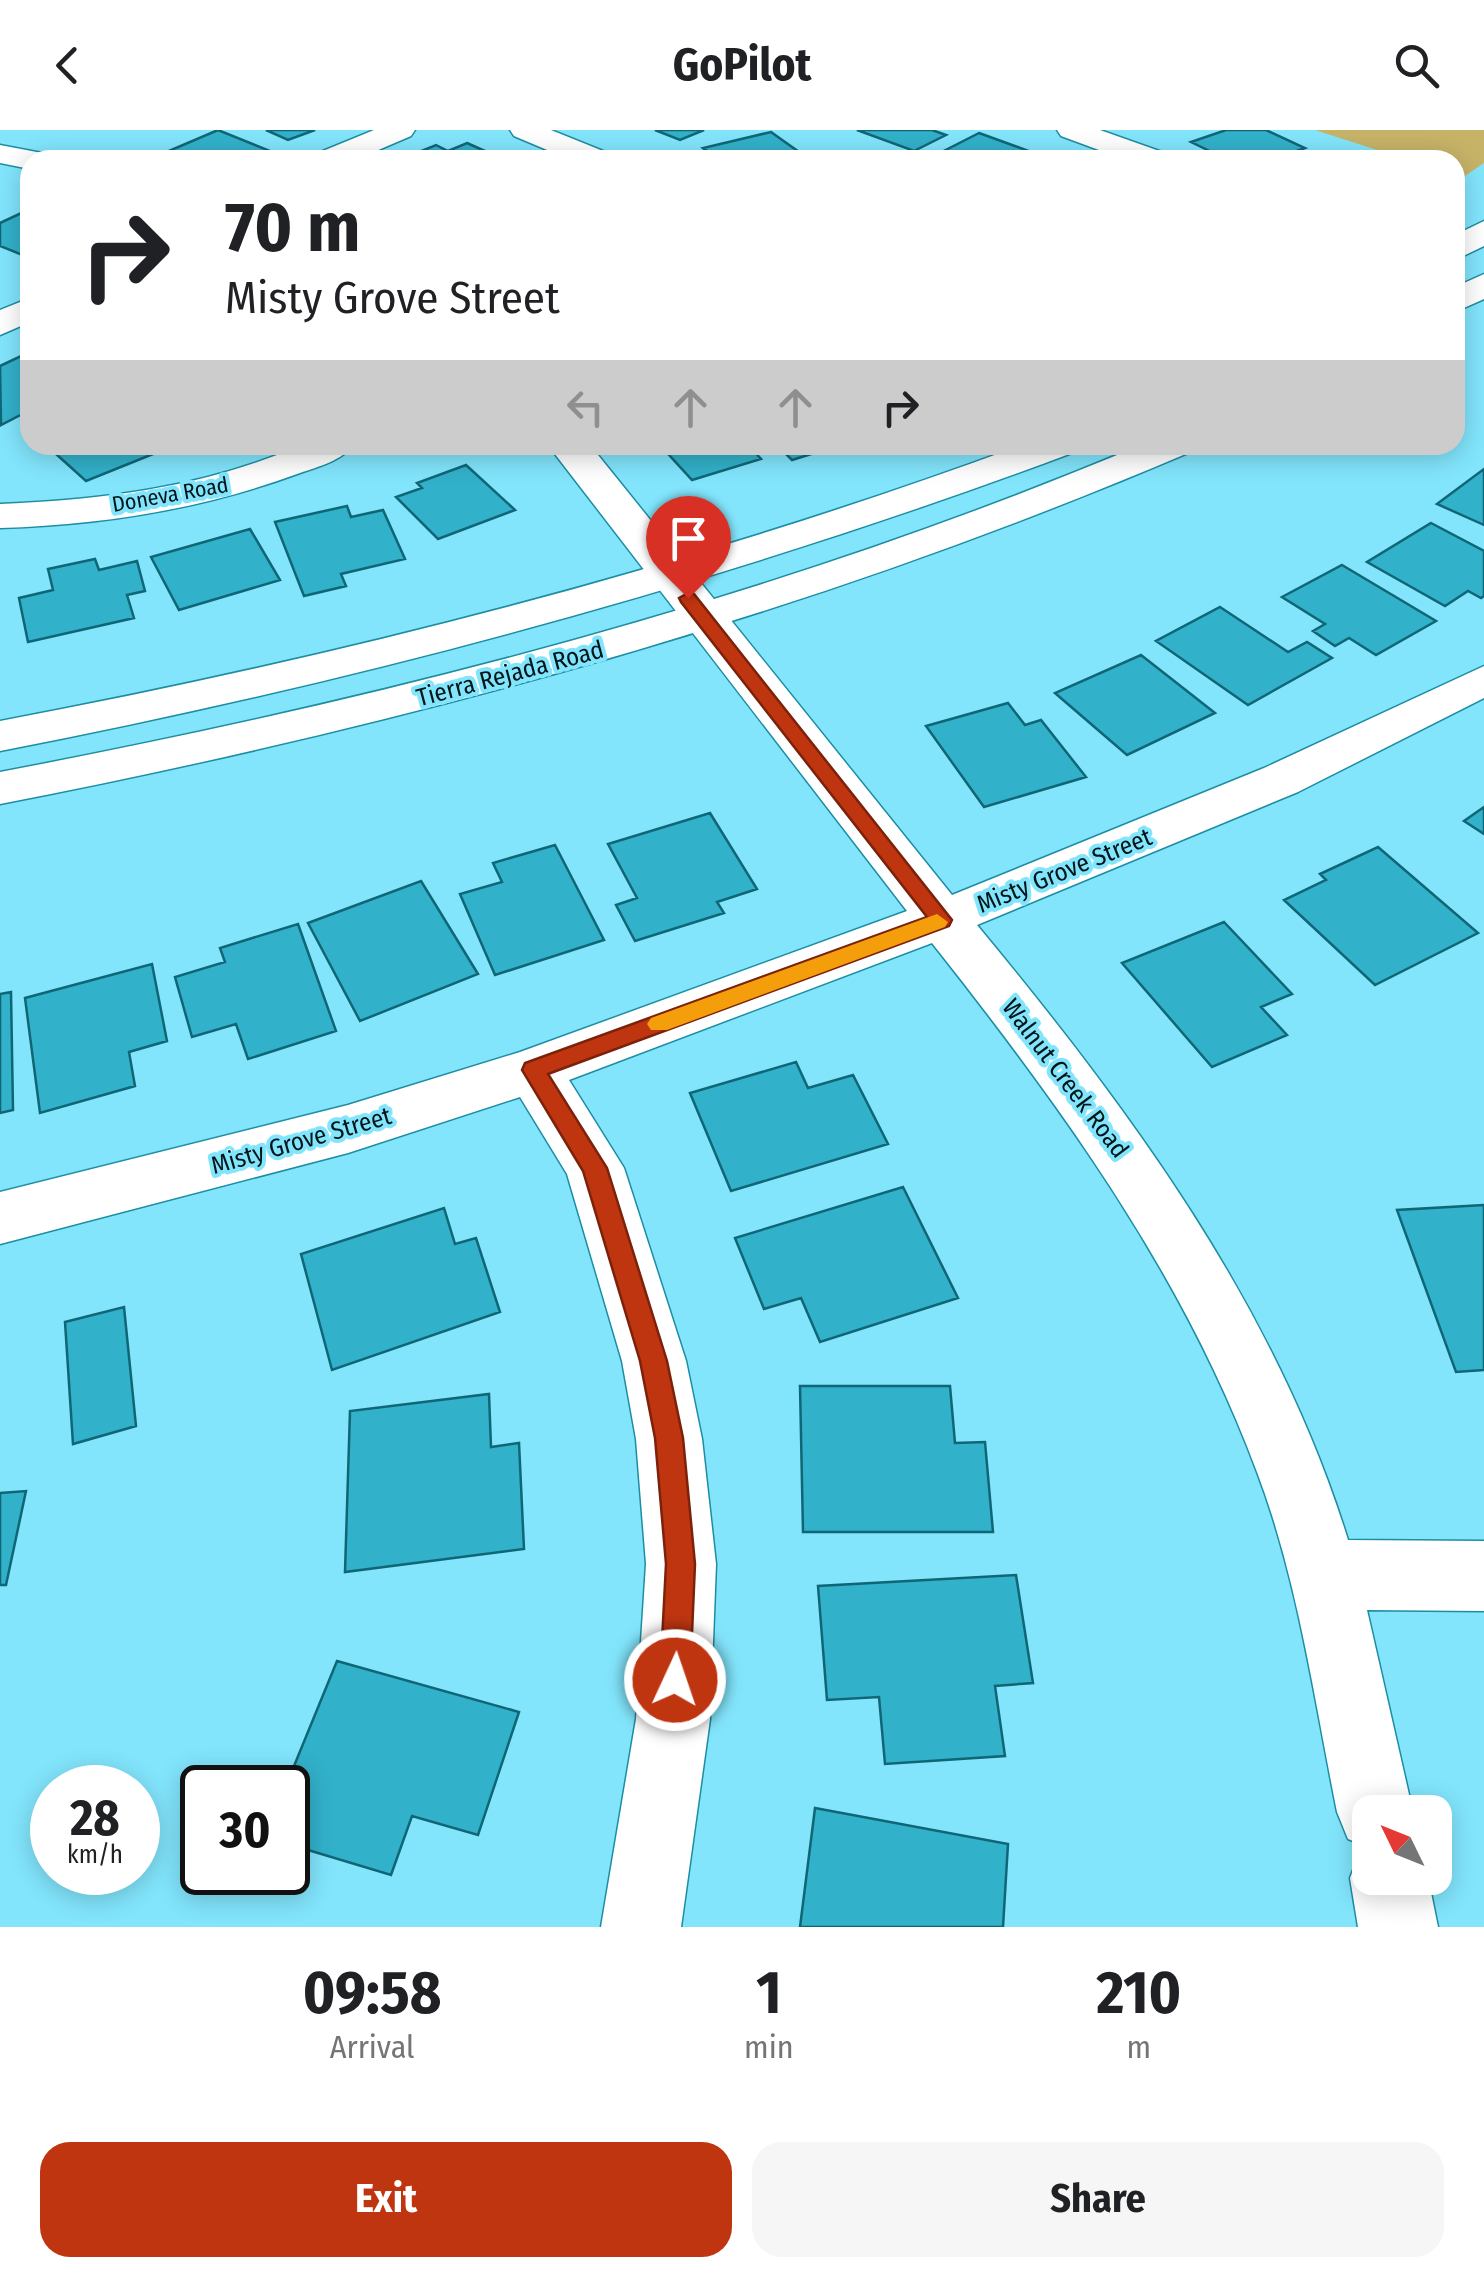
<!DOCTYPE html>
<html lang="en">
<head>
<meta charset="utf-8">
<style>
  body { margin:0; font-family:"Fira Sans Condensed",sans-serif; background:#f6f6f6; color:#202124; height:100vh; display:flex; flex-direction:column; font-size:38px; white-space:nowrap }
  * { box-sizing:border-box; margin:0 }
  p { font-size:32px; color:#757577 }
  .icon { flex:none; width:55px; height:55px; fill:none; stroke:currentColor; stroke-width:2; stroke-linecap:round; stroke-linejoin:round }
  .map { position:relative; height:1797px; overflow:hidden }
  .sheet { display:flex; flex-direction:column; background:#fff; flex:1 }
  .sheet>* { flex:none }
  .guide { position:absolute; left:20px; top:20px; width:1445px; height:305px; border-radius:30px; box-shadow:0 5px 25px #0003; background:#fff; color:#202124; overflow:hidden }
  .needle { width:65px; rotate:313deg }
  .controls { position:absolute; left:1352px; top:1665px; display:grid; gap:20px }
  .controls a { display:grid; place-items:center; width:100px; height:100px; border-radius:20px; background:#fff; box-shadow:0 5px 25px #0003; font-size:50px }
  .speed { position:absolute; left:30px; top:1635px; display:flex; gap:20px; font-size:50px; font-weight:700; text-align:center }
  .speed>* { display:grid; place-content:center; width:130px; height:130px; border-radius:50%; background:#fff; box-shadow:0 5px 25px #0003; line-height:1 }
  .speed small { font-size:25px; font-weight:400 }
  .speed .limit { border:5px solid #111; border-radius:15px; background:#fff; color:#111 }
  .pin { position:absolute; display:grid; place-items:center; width:85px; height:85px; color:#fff; margin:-102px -42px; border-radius:50% 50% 50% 0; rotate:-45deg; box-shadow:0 0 10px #0007 }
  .pin .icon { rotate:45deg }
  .me { position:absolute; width:110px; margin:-55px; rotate:3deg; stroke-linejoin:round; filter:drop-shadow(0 0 8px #0008) }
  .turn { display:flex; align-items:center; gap:35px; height:210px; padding:0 40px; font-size:45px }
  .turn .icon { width:130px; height:130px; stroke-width:2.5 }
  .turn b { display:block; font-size:70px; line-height:85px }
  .lanes { display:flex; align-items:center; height:95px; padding:0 40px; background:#0003; justify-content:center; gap:50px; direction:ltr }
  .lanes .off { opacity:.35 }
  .eta { display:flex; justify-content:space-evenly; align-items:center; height:170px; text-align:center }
  .eta b { font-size:60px; font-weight:700; line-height:70px }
  .primary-button { display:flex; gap:20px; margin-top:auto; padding:20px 40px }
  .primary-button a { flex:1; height:115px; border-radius:30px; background:#bf3510; color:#fff; font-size:40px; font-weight:700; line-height:115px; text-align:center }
  .primary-button a+a { background:#f6f6f6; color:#202124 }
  header { display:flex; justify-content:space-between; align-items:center; height:130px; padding:0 40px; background:#fff; font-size:45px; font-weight:700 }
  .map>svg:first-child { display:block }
  .green { fill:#c7b368 }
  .building { fill:#32b1ca; stroke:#116676; stroke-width:2.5 }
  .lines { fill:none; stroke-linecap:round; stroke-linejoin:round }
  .minor-casing { stroke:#1d8da2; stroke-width:3 }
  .major-casing { stroke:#1d8da2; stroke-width:3 }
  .minor { fill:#fff; fill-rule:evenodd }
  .major { fill:#fff; fill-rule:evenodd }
  .route { fill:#bf3510; stroke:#7c220a; stroke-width:2.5 }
  .slow { fill:#f59e0b }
  .labels { text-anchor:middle; stroke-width:8; stroke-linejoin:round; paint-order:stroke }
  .far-street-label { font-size:22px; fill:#02161a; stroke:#82e5fc }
  .street-label { font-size:25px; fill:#02161a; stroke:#82e5fc }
</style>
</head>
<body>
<header><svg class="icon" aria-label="back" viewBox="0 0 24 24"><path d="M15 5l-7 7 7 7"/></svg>GoPilot<svg class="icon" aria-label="search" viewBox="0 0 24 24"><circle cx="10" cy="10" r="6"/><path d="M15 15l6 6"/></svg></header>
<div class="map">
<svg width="1484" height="1797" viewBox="0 0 1484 1797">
  <rect width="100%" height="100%" fill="#82e5fc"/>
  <path class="green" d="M1315 0H1484V33L1462 48 1455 45V30H1408Z"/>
  <path class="building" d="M218 0 270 21 250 30H166L157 26Z
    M266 0H315L288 10Z
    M655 0H704L680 10Z
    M857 0H932L946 5 914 21Z
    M1226 0H1266L1305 18 1272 30 1244 21 1224 28 1191 12Z
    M771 2 806 27 719 30 703 18Z
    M979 3 1034 23 1022 30H946L934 26Z
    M467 13 505 30H399L436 15 448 21Z
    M30 79V128L0 116V93Z
    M23 225 30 228V280L1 295 0 236Z
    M46 315H165L168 318 86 351Z
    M660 315H748L761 329 692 350Z
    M777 315H840L792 330Z
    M466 335 515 380 438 409 396 367 422 358 417 353Z
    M1484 339V395L1437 374Z
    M347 376 351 387 383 380 405 429 341 444 346 456 304 466 275 392Z
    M1431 393 1484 421V466L1481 468 1468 461 1445 476 1367 432Z
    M250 399 280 450 179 480 151 427Z
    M95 429 99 440 137 431 145 461 127 465 134 488 28 512 19 468 53 460 48 439Z
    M1342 435 1436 491 1376 525 1349 508 1335 516 1313 501 1325 494 1282 467Z
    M1220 477 1288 522 1307 512 1332 528 1248 575 1156 511Z
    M1141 525 1215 583 1127 625 1055 563Z
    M1008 573 1025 595 1041 590 1086 647 984 677 926 596Z
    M1484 677V704L1464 691Z
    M710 683 757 759 717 772 724 783 635 811 616 775 637 768 608 714Z
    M555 715 604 810 495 845 460 764 502 752 493 733Z
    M1378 717 1478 803 1375 855 1284 770 1326 750 1320 744Z
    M421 751 478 844 360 891 308 793Z
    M1224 792 1292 864 1261 877 1287 905 1212 937 1122 833Z
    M298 794 336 901 248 929 236 894 192 907 175 847 225 832 220 818Z
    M152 834 167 911 129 922 135 956 40 983 25 868Z
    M11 862 13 980 0 983V864Z
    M796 932 808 958 853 945 888 1014 731 1061 690 963Z
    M903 1057 958 1168 820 1212 801 1168 764 1179 735 1108Z
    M1484 1075V1240L1456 1242 1397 1080Z
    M444 1078 455 1114 476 1108 500 1182 332 1240 301 1124Z
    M124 1177 136 1296 73 1314 65 1192Z
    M800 1256H950L955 1313 985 1312 993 1402H803Z
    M489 1264 491 1317 519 1313 524 1419 345 1442 350 1281Z
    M26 1361 6 1455H0V1363Z
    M1016 1445 1033 1553 995 1556 1005 1626 885 1634 879 1567 827 1570 818 1456Z
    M337 1531 519 1582 478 1705 412 1686 391 1745 288 1714 285 1658Z
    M815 1678 1008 1714 1003 1797H800Z"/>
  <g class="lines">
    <defs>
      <path id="minor" d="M374 0H415L411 6 355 30H314L318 23Z
        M510 0H551L608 23 612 30H571L514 6Z
        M1057 0H1100L1165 23 1169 30H1126L1061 6Z
        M0 15 42 23 46 30H30V39L0 33Z
        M30 168V192L0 205V180Z
        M301 315H353C343 330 318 337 300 343 203 379 103 395 0 398V374C103 370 206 357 301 315Z
        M548 315H588L598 325 952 765 1264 638 1484 536V568L1298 662 977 795C1131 981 1276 1177 1348 1410L1484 1411V1481L1367 1480 1413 1682H1370V1748H1428L1438 1797H1358L1350 1748 1361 1720 1368 1717 1348 1709 1337 1682C1314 1568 1298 1450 1257 1342 1184 1145 1061 976 932 813L569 950 624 1038 686 1231 702 1309 716 1434 710 1589 681 1797H601L636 1589 646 1434 636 1309 622 1231 567 1044 520 967 348 1023 0 1114V1062L348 975 520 922 907 781Z"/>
      <path id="major" d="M1484 91V116L1455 130V105Z
        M1484 144V169L1455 182V157Z
        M1022 315H1077L1072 323C722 454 366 550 0 621V591C349 525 689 438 1022 315Z
        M1141 315H1193L1188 323C806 486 407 595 0 674V642C390 568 775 469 1141 315Z"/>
    </defs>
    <use href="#minor" class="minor-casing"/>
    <use href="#major" class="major-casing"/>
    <use href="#minor" class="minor"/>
    <use href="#major" class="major"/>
  </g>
  <path class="route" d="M688 463 694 464 952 790 949 796 548 944 607 1038 667 1231 683 1308 695 1434 690 1550 686 1561 675 1566 664 1561 660 1550 666 1434 655 1308 640 1231 583 1041 522 940 525 933 927 787 681 472 679 468Z"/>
  <path class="slow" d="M937 784 948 792 945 797 667 900H651L647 894 651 888Z"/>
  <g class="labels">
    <g class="far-street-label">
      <text transform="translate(170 364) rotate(-10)" y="8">Doneva Road</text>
    </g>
    <g class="street-label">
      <text transform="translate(510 543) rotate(-15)" y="9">Tierra Rejada Road</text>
      <text transform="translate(1064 740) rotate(-22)" y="9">Misty Grove Street</text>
      <text transform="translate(1066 948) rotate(53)" y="9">Walnut Creek Road</text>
      <text transform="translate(301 1010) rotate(-16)" y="9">Misty Grove Street</text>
    </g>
  </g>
</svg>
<div class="controls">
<a><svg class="needle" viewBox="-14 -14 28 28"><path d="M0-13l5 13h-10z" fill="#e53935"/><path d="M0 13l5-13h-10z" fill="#757577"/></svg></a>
</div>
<div class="speed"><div>28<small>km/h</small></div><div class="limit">30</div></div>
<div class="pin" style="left:688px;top:468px;background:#d93025"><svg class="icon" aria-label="arrive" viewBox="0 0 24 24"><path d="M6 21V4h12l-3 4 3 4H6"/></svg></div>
<svg class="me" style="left:675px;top:1550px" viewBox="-20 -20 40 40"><circle r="17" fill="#bf3510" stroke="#fff" stroke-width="3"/><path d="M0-11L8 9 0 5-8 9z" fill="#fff"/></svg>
<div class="guide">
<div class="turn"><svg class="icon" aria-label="right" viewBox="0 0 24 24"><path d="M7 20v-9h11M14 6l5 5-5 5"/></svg><div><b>70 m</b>Misty Grove Street</div></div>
<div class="lanes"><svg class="icon off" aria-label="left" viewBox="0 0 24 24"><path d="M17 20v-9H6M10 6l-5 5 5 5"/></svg><svg class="icon off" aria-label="ahead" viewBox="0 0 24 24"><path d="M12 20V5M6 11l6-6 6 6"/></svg><svg class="icon off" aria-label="ahead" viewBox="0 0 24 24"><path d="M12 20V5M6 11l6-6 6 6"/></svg><svg class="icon" aria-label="right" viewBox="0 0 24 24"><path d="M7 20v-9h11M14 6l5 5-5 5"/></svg></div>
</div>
</div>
<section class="sheet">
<div class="eta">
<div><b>09:58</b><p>Arrival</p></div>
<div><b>1</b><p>min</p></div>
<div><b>210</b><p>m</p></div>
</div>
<div class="primary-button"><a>Exit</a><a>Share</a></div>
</section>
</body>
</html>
